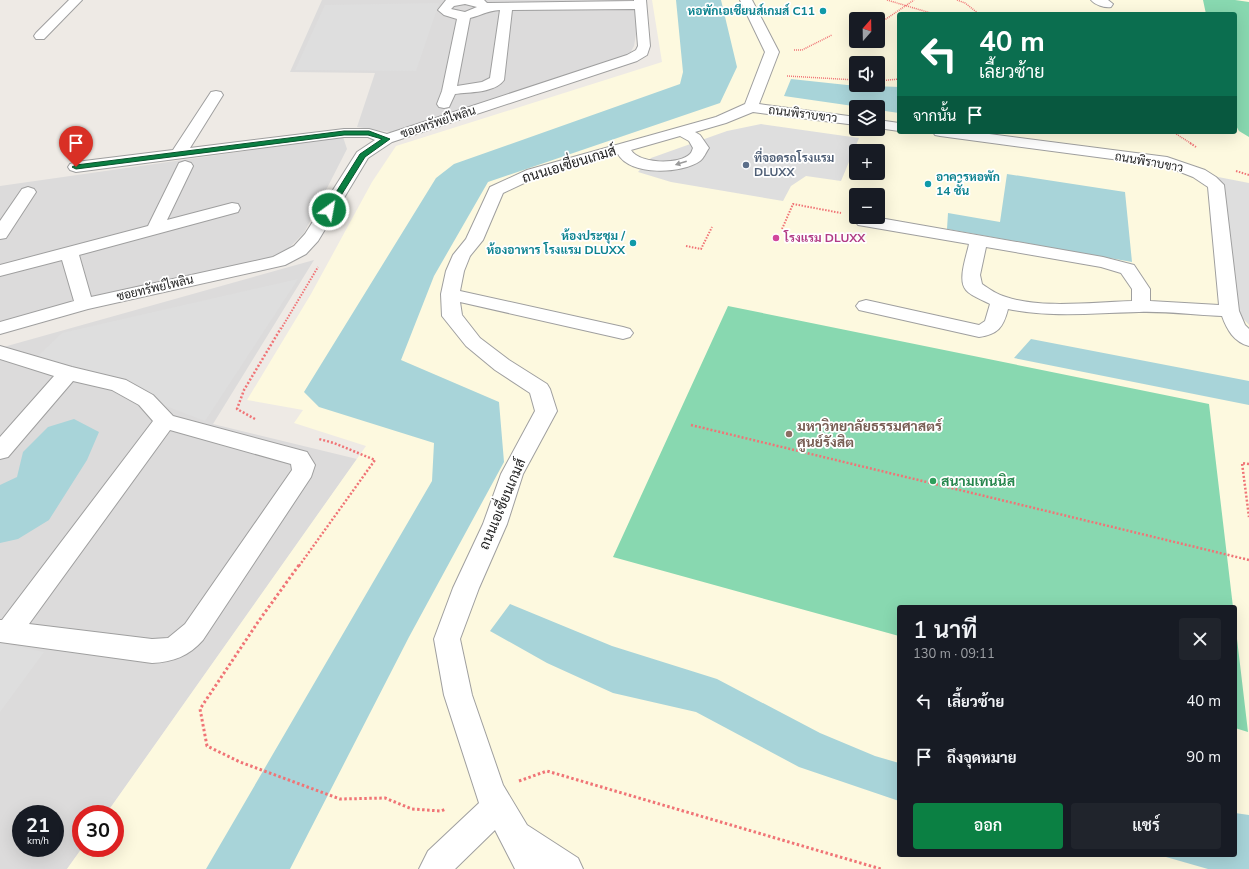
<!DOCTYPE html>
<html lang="th">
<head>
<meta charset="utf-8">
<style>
  body { margin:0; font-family:"Nunito Sans",Sarabun,sans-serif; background:#20242c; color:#f1f3f6; height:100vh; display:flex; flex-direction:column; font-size:15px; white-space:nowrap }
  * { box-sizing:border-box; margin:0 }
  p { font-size:13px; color:#9ea1a6 }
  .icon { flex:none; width:22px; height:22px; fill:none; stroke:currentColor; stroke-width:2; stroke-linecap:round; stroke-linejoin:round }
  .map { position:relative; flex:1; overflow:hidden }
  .panel { position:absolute; left:897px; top:605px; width:340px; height:252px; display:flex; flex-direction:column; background:#171b24; border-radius:4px; box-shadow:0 4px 16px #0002 }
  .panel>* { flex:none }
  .hud { position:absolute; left:897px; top:12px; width:340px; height:122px; border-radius:4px; box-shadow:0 4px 16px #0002; background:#0b6e4f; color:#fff; overflow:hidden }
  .needle { width:26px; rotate:20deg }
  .controls { position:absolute; left:849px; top:12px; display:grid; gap:8px }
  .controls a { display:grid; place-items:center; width:36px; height:36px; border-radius:4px; background:#171b24; box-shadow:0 4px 16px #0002; font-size:20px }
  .speed { position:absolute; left:12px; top:805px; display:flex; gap:8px; font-size:20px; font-weight:700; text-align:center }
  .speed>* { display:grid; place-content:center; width:52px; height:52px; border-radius:50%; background:#171b24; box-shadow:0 4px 16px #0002; line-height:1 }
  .speed small { font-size:10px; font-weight:400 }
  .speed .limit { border:6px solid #d22; background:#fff; color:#111 }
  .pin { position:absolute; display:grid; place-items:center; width:34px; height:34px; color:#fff; margin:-41px -17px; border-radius:50% 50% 50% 0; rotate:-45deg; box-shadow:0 0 4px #0007 }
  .pin .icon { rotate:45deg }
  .me { position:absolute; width:44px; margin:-22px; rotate:32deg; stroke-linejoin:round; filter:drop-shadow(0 0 3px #0008) }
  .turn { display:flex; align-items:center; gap:14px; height:84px; padding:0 16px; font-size:18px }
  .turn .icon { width:52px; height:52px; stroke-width:2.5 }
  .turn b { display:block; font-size:28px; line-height:34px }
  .then { display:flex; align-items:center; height:38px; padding:0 16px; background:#0003; gap:8px; font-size:15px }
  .round { display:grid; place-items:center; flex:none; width:42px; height:42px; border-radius:4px; background:#20242c }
  .head { display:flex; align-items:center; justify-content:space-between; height:68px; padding:0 16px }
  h1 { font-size:24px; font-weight:600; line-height:30px }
  .button { display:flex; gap:8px; margin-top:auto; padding:8px 16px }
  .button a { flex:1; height:46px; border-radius:4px; background:#0b8043; color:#fff; font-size:16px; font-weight:600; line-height:46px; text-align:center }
  .button a+a { background:#20242c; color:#f1f3f6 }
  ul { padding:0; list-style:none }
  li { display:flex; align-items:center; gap:12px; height:56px; padding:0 16px }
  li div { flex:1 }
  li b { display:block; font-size:15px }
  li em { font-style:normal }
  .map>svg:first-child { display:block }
  .residential { fill:#dcdbdb; fill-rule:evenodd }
  .education { fill:#fdf9df; fill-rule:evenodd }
  .pitch { fill:#88d8b0 }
  .parking { fill:#dedede }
  .water { fill:#a8d4d9 }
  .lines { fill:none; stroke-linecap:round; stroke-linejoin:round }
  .minor-casing { stroke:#9f9f9f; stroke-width:2 }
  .path-far3 { stroke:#f07476; stroke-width:1.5; stroke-dasharray:1 1; stroke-linecap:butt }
  .path-far2 { stroke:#f07476; stroke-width:2; stroke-dasharray:1.5 1.5; stroke-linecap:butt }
  .path-far1 { stroke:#f07476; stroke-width:2.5; stroke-dasharray:2 2; stroke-linecap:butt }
  .path { stroke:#f07476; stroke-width:3; stroke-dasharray:2.5 2.5; stroke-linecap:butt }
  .minor { fill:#fff; fill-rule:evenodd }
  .oneway { fill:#9a9a9a }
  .route { fill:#0b8043; stroke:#07532c }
  .culture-dot { fill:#0f9aa8; stroke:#fff; stroke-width:1.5 }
  .service-dot { fill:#5c6f8a; stroke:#fff; stroke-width:1.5 }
  .hotel-dot { fill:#d1479c; stroke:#fff; stroke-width:1.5 }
  .education-dot { fill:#8d6e63; stroke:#fff; stroke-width:1.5 }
  .leisure-dot { fill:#2e9e5b; stroke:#fff; stroke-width:1.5 }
  .labels { text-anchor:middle; stroke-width:3.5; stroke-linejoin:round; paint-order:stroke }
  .far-culture-label { font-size:12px; font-weight:bold; fill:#0d838f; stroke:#fff; text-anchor:end }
  .far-street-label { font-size:12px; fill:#1e1e1e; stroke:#fff }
  .far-service-label { font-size:12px; font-weight:bold; fill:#4e5e75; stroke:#fff; text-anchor:start }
  .far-hotel-label { font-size:12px; font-weight:bold; fill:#b23c85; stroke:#fff; text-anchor:start }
  .street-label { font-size:14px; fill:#1e1e1e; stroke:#fff }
  .education-label { font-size:14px; font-weight:bold; fill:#785e54; stroke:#fff; text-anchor:start }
  .leisure-label { font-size:14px; font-weight:bold; fill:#27864d; stroke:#fff; text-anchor:start }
</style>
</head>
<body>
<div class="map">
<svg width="1249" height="869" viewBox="0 0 1249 869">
  <rect width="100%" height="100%" fill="#eeeae5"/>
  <path class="residential" d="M322 0H639L641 5 634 46 627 59 397 133 357 127 375 73 290 72Z
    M343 137 347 149 304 233 287 250 268 258 0 332V186Z
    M314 260 213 424 357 459 106 814H81L82 848 67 869H0V348ZM21 814H55V848H21Z"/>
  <path class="education" d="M652 0H1249V869H67L82 848H115V814H106L366 446 294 423 303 410 247 400 311 294 372 182 396 146 662 62ZM899 14H1235V132H899ZM856 19H878V41H856ZM856 63H878V85H856ZM856 107H878V129H856ZM856 151H878V173H856ZM856 195H878V217H856ZM899 607H1235V855H899Z"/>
  <path class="pitch" d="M1203 0H1235L1249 2V137L1239 131 1235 124V14H1206Z
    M728 306 1209 404 1233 607H899V636L613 557Z
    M1235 622 1248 732 1235 728Z"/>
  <path class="parking" d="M439 3 416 71 295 70 325 5Z
    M761 124 859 138 841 181 806 176 791 186 783 201 671 182 638 172 651 158 727 131Z
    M1213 176 1249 183V325L1233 308Z
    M298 279 205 421 37 357 62 333Z
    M0 643 44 652 0 712Z"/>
  <path class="water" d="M676 0H721L737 67 720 103 488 182 434 276 401 360 499 402 504 462 409 637 290 869H206L432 481 434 443 319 407 304 392 436 178 454 164 680 84 683 72Z
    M791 79 847 85 899 87V113L878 110V107H860L784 96Z
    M1007 174 1125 192 1132 262 947 229 948 213 1000 222Z
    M1031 339 1249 381V405L1014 358Z
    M74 419 99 432 87 460 49 520 18 539 0 543V485L17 477 23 452 48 427Z
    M510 604 612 646 717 679 820 733 875 756 899 763V801L799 767 696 712 613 693 547 663 490 631Z
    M1235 813 1249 815V869H1208L1159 855H1235Z"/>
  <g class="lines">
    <defs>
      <path id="minor" d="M69 0H82L44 39H36L34 36 36 33Z
        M446 0H484L487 3 634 1V0H646L650 46 647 55 637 61 392 142 368 158 318 241 306 254 285 265 88 309 0 334V322L74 301 62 260 0 276V265L148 226 179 163 185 161 191 163 193 166 167 220 232 203 238 204 240 208 238 212 79 255 91 297 273 257 294 246 305 234 357 152 375 140 368 137H344L76 172 70 170 68 167 70 164 76 162 173 150 211 92 216 91 221 92 223 95 190 148 344 129H369L387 134 627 55 636 50 638 46 635 9 512 10 504 80C495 93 469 92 455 94L449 107 444 108 439 107 437 104 442 91 457 19 444 15 438 10ZM465 4 477 7 465 12 451 9 454 6ZM500 10 490 78 482 82 457 86 470 18C482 15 486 11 500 10Z
        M740 0H752L779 52 759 104 856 117V125L753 112 726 123 695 132 700 135 709 148C706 152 704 158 700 161 682 174 630 176 618 154L539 176 503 193 483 240 470 256 464 271 460 291 623 327 630 329 633 333 630 337 623 339 460 302 462 315 480 338 509 360 547 384 550 389 557 411 523 474 507 524 479 588 460 639 472 695 503 785 527 825 578 858 583 869H515L495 830 455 869H419L428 851 479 803 444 695 434 639 453 588 483 524 501 474 535 411 530 393 495 370 466 346 442 316 441 294 446 271 453 255 466 239 490 187 527 170 716 117 745 104 765 52ZM680 136 689 141 693 148C692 150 692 152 690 154 679 165 639 164 631 150Z
        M1091 0H1108L1113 4 1111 7C1105 8 1095 5 1091 0Z
        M878 120 899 123V131L878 128Z
        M933 132H974L1167 157 1205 170 1216 177 1224 185 1239 311 1245 325 1249 329V346C1234 342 1227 330 1222 316 1194 315 1166 311 1139 312 1095 313 1051 318 1008 309 1003 328 998 334 979 337L859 310 856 306 859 302 866 300 979 325 985 321 990 304C983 300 971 296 966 290 957 280 967 255 969 244L864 226 858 225 855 221 858 217H874L1103 257 1134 265 1150 289V301L1219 305 1208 187 1193 177 1165 166 940 136 935 135ZM986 247 1101 267 1121 273 1132 289V301C1095 302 1041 309 1006 297 998 295 989 289 982 284L980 275Z
        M28 187 34 189 36 192 6 238 0 239V221L22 189Z
        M0 346 72 367 126 380 153 395 173 416 307 452 315 465 311 477 203 640C189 656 173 662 152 663L0 642V620H2L153 421 139 405 112 390 73 381 8 457 0 459V437L54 376 0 359ZM170 430 291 464 292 470 185 624 168 638 152 639 29 624Z"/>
    </defs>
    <use href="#minor" class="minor-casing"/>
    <path class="path-far3" d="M887 0 934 14
      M957 0 965 3 979 14
      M878 22 886 19 914 0
      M794 50H802L832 35
      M787 76 856 80
      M878 81 899 79
      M1173 132 1192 144"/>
    <path class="path-far2" d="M1190 143 1196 147
      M1236 171 1249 175
      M782 229 793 204 841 213
      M686 246 701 249 712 227
      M281 329 318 267"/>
    <path class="path-far1" d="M255 419 237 409 244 390 281 328
      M691 425 1249 560
      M1249 464 1242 463 1249 517
      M299 566 375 460 334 443 319 439"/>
    <path class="path" d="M299 565 258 622 200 709 207 746 240 762 340 799 385 798 412 809 441 811 446 809
      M519 781 547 771 881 869"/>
    <use href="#minor" class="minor"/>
  </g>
  <defs><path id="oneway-solid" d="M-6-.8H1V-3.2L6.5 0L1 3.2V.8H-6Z"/></defs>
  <use class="oneway" href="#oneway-solid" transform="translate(681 163) rotate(163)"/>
  <path class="route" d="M344 131H369L390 139 365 157 332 210 329 212 325 210 360 154 382 139 368 135H344L76 169 72 167 76 165Z"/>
  <g class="culture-dot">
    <circle cx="823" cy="11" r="4"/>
    <circle cx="928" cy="184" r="4"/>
    <circle cx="633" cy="243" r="4"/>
  </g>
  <circle class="service-dot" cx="746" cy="165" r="4"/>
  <circle class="hotel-dot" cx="776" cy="238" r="4"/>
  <circle class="education-dot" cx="789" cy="434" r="4"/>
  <circle class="leisure-dot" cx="933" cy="481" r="4"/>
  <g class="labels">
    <g class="far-culture-label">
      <text x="815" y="15">หอพักเอเชียนส์เกมส์ C11</text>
      <text x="936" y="181" text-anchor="start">อาคารหอพัก<tspan x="936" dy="14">14 ชั้น</tspan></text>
      <text x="625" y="240">ห้องประชุม /<tspan x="625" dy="14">ห้องอาหาร โรงแรม DLUXX</tspan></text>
    </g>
    <g class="far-street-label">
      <text transform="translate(803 114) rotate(7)" y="4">ถนนพิราบขาว</text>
      <text transform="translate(438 122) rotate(-18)" y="4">ซอยทรัพย์ไพลิน</text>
      <text transform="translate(1149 162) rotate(10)" y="4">ถนนพิราบขาว</text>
      <text transform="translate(155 288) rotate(-13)" y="4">ซอยทรัพย์ไพลิน</text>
    </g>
    <g class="far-service-label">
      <text x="754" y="162">ที่จอดรถโรงแรม<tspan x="754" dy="14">DLUXX</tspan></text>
    </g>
    <g class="far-hotel-label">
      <text x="784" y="242">โรงแรม DLUXX</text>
    </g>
    <g class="street-label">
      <text transform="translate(569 164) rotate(-17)" y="5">ถนนเอเซี่ยนเกมส์</text>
      <text transform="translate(502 504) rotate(-67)" y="5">ถนนเอเซี่ยนเกมส์</text>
    </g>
    <g class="education-label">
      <text x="797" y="431">มหาวิทยาลัยธรรมศาสตร์<tspan x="797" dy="16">ศูนย์รังสิต</tspan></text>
    </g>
    <g class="leisure-label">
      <text x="941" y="486">สนามเทนนิส</text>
    </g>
  </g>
</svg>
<div class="controls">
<a><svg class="needle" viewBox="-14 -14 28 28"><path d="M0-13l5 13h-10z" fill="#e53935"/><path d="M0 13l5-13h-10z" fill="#9ea1a6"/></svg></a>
<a><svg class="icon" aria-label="sound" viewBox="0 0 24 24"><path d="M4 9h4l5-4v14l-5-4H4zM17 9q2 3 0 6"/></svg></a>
<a><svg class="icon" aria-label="layers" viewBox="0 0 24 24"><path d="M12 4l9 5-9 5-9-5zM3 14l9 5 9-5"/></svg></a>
<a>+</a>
<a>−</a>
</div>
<div class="speed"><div>21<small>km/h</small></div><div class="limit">30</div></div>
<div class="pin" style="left:76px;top:167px;background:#d93025"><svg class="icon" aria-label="arrive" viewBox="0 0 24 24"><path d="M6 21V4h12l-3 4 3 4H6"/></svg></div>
<svg class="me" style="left:329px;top:210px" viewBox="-20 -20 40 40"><circle r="17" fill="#0b8043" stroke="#fff" stroke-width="3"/><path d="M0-11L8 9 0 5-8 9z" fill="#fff"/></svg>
<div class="hud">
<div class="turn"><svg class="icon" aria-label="left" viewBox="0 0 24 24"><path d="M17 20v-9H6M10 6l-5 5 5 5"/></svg><div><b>40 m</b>เลี้ยวซ้าย</div></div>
<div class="then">จากนั้น<svg class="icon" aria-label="arrive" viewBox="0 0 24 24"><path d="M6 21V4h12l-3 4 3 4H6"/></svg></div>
</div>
<section class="panel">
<div class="head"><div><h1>1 นาที</h1><p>130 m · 09:11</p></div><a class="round"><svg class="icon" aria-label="close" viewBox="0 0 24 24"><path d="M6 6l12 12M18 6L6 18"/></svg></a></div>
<ul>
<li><svg class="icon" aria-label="left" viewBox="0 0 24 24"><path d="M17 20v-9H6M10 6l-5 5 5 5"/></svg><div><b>เลี้ยวซ้าย</b></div><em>40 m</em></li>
<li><svg class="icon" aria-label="arrive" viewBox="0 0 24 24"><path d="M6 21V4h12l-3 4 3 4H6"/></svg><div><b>ถึงจุดหมาย</b></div><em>90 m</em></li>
</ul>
<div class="button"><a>ออก</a><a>แชร์</a></div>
</section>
</div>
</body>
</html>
